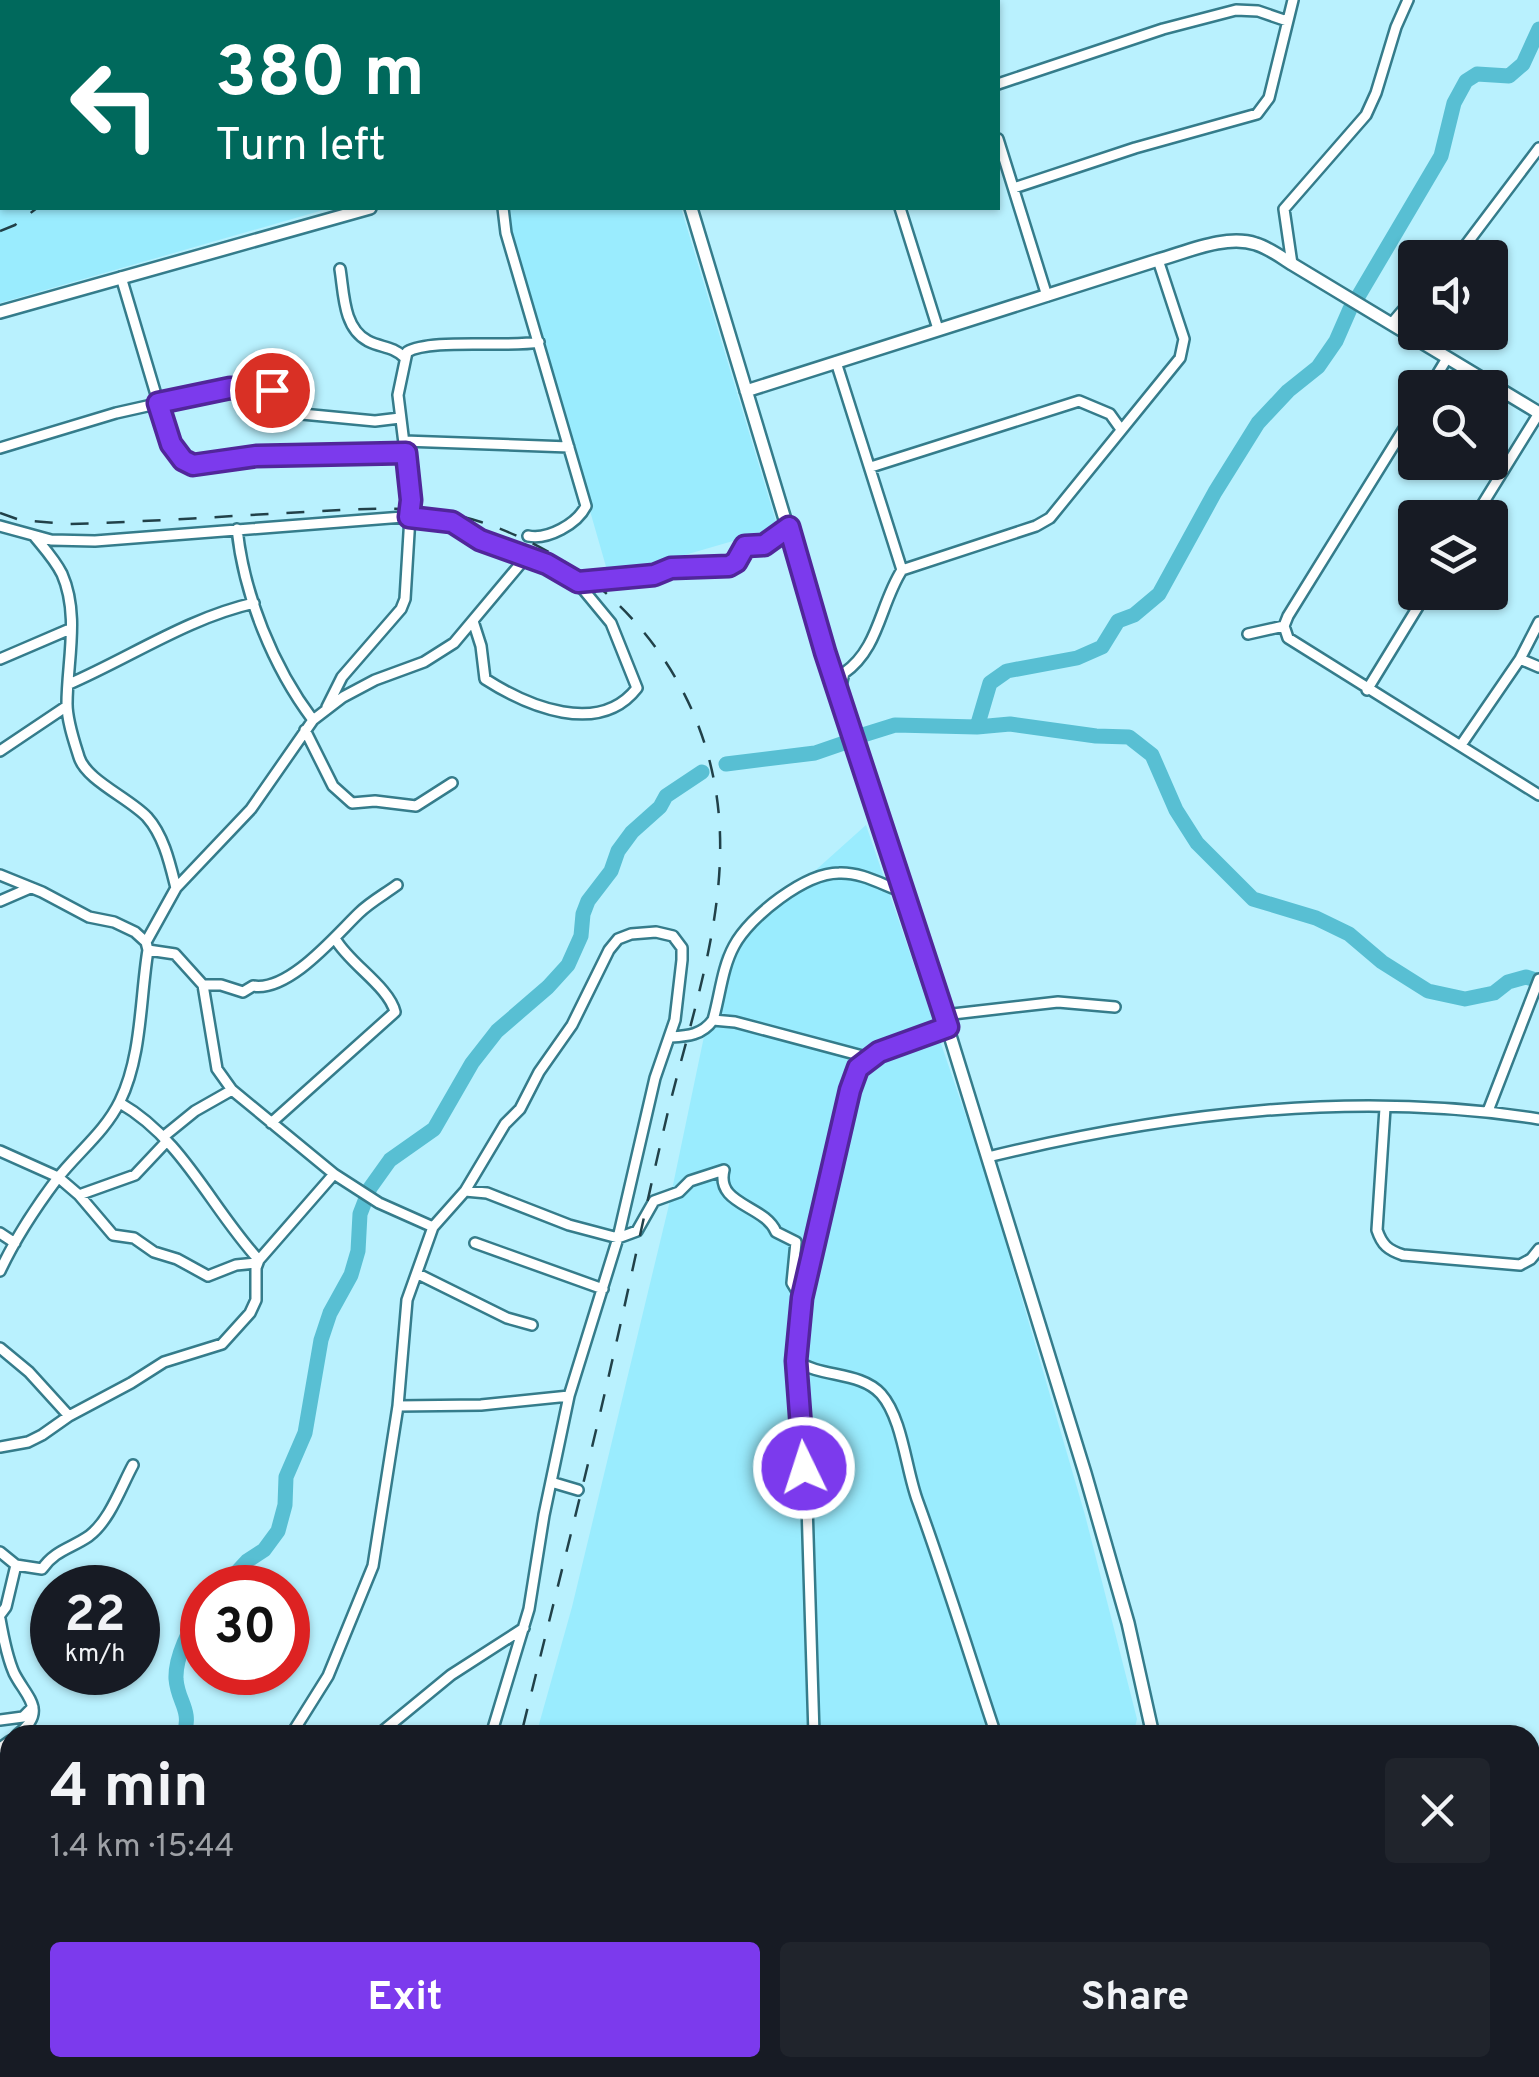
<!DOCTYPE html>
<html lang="en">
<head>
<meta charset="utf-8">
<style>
  body { margin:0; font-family:Overpass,sans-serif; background:#20242c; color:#f1f3f6; height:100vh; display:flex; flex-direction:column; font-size:38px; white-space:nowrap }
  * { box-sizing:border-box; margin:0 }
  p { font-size:32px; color:#9ea1a6 }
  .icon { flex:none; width:55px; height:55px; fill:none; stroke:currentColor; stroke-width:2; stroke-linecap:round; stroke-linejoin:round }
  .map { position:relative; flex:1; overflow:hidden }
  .sheet { position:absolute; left:0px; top:1725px; width:1540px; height:352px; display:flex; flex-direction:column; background:#171b24; border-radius:30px 30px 0 0; box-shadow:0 2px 8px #0004 }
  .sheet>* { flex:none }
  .hud { position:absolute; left:0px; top:0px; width:1000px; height:210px; box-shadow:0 2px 8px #0004; background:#00695c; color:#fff; overflow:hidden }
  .tools { position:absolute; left:1398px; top:240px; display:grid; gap:20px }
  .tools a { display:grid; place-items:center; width:110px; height:110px; border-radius:10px; background:#171b24; box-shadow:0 2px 8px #0004; font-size:50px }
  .speed { position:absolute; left:30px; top:1565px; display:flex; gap:20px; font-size:50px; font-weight:700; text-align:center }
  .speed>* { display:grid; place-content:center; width:130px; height:130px; border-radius:50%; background:#171b24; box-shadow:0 2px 8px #0004; line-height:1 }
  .speed small { font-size:25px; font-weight:400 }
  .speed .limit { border:15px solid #d22; background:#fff; color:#111 }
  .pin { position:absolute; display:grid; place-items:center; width:85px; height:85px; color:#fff; margin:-42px; border:5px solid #fff; border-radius:50%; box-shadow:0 2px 10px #0007 }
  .me { position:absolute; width:110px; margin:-55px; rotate:356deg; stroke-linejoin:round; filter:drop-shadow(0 0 8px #0008) }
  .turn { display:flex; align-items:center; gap:35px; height:210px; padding:0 50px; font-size:45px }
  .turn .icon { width:130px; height:130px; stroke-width:2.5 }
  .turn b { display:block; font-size:70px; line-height:85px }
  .round { display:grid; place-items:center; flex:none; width:105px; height:105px; border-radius:10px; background:#20242c }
  .summary { display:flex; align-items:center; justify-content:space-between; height:170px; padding:0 50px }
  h1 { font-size:60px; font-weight:700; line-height:75px }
  .cta { display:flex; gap:20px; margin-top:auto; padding:20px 50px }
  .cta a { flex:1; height:115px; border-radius:10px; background:#7c3aed; color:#fff; font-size:40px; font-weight:700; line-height:115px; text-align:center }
  .cta a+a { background:#20242c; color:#f1f3f6 }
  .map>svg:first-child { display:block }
  .built { fill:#9aecfe }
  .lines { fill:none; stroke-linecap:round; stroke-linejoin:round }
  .river { stroke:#58bfd3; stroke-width:15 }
  .street-casing { stroke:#357c8b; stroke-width:14 }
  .secondary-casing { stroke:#357c8b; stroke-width:16 }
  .street { stroke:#fff; stroke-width:9 }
  .secondary { stroke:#fff; stroke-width:11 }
  .rail { stroke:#214149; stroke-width:2.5; stroke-dasharray:18 18; stroke-linecap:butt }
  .route-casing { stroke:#51269a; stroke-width:25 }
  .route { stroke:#7c3aed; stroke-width:18 }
</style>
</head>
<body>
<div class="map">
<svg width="1539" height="2077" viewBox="0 0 1539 2077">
  <rect width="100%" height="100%" fill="#b9f1fe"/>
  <path class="built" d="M0 0H613L614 2H2V208H330L0 303Z
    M503 208H681L778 528 609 577Z
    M866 825 984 1169 1085 1515 1137 1719 1133 1735H536L572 1607 668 1209 721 955Z
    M1530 1949H1539V2077H1376L1381 2068H1530Z
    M423 2068H1126V2077H419Z
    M1225 2068H1298L1299 2077H1225Z"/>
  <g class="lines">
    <path class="river" d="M1359 295 1441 156 1454 103 1466 81 1477 74 1509 76 1523 64 1539 29
      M977 727 990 683 1007 671 1077 658 1102 647 1118 621 1134 615 1159 594 1215 492 1258 423 1288 391 1318 367 1336 341 1350 309
      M863 735 895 725 977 727 1010 724 1096 736 1129 737 1152 755 1176 810 1197 843 1253 899 1316 918 1349 934 1382 962 1428 991 1465 999 1494 993 1508 982 1526 977 1539 981
      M726 764 815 753 844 743
      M222 1588 247 1561 264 1550 278 1531 285 1505 286 1477 305 1433 321 1340 330 1313 351 1275 358 1251 360 1214 370 1188 390 1160 434 1129 472 1063 497 1031 548 987 568 965 581 936 583 914 588 901 611 871 618 851 632 832 660 807 666 796 702 772
      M184 1735C192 1709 178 1703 176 1679 175 1657 190 1628 202 1610
      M0 1973 10 1966"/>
    <defs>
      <path id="street" d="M722 0 723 2
        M837 0 838 2
        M953 0V2
        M998 84 1163 29 1236 10 1258 11 1287 21
        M998 139 1047 296
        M1014 188 1135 148 1257 114 1269 98 1293 0
        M503 208 506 233 586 506C577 524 548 540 528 536
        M900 208 938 329
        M1456 258 1539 148
        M1292 264 1284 209 1366 115 1376 93 1396 27 1408 0
        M340 269C344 293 343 328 368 341 382 348 392 346 404 357
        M121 277 168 435 177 454 188 464 309 453H406
        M1392 323 1415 296
        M836 362 902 570
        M1429 388 1446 360
        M1415 411 1288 616 1284 626 1288 638 1539 795
        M302 414 375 421 400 418
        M404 441 569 447
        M0 448 116 413 223 389 295 392
        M871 467 1079 401 1110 414 1120 428
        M1474 518 1539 413
        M0 526 51 540 95 541 416 516 452 522 480 541 527 556 573 577 611 623 637 688C599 737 527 706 485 679L481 646 473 621
        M237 529C244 595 273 667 313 720
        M35 537C44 548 55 560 62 574 80 615 67 662 67 704 67 721 74 741 79 757 86 780 129 798 147 817 164 836 170 864 176 888
        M578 582 654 575 671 568 729 566 736 562 745 546 764 545 789 527
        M1248 634 1284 626
        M0 659 70 629
        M1520 659 1539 622
        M69 684C131 657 188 618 254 603
        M1367 690 1427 592
        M839 694 844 673C879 649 880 604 902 570L1036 526 1050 518 1180 358 1184 339 1158 260
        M327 707 342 677 401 609 405 599 411 500 398 395 407 352C431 338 505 348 539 342
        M305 730 333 786 352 803 375 801 416 806 452 783
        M1461 745 1520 659 1539 667
        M0 751 67 706
        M0 875 42 892 89 917 114 922 135 932 146 942
        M0 901 30 888
        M148 950 175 954 203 985 217 1069 232 1090 334 1174 379 1203 433 1227
        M203 985H221L243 992 253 986C289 992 335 936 359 913 370 902 385 894 397 885
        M944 1015 1058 1002 1115 1007
        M713 1020 735 1022 870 1058
        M671 1037C688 1036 702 1035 713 1020 720 996 722 968 734 946 750 916 805 873 839 873 863 872 884 886 906 893
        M120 1103C183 1139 211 1208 259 1260
        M1385 1108 1377 1230C1382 1245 1388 1250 1403 1255L1520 1265 1531 1259 1539 1249
        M1488 1111 1539 979
        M271 1123 395 1012C389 987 350 964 336 940
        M163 1137 195 1111 232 1090
        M0 1151 58 1177 79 1195 113 1235 134 1238 154 1252 177 1259 208 1276 236 1265 257 1263
        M988 1157C1168 1113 1355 1090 1539 1119
        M465 1191 505 1124 520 1109 539 1072 572 1025 609 950 618 939 631 934 656 932 673 936 682 948V960L675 1020 655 1078 618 1238 569 1396 544 1515 529 1609 491 1735
        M79 1195 135 1175 167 1141
        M0 1233 15 1243
        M475 1243 603 1289
        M0 1271C15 1239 36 1207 57 1179 77 1153 105 1132 120 1101 142 1056 140 999 148 950L146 942 176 888 251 809 313 720 343 697 375 680 424 662 454 643 527 556
        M418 1274 507 1318 532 1325
        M0 1348 29 1372 69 1416
        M797 1361C821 1378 860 1371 881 1394 903 1419 906 1471 918 1502 946 1579 970 1657 996 1735
        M398 1406 481 1405 569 1396
        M0 1447 28 1442 42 1435 69 1416 131 1383 164 1362 222 1344 250 1313 256 1300V1268L259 1260 334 1174
        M551 1482 578 1490
        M0 1552 16 1565 42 1569C55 1550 72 1548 89 1536 110 1520 121 1487 133 1465
        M0 1615 6 1607 16 1565
        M0 1619C3 1636 7 1657 14 1673 26 1697 49 1711 17 1735
        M0 1720 23 1717 33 1707
        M291 1735 328 1676 373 1566 398 1406 407 1300 433 1227 465 1191 487 1193 569 1225 618 1238 637 1231 654 1201 679 1192 690 1181 724 1170C715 1205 765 1205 776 1232L796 1242 792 1283 801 1298
        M378 1735 451 1675 524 1628
        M814 1735 807 1504 797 1361 801 1298 850 1090 858 1068 879 1052 947 1027
        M950 1735H1019
        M0 1748 10 1741
        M1530 1931H1539
        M190 2077 194 2068
        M377 2077 381 2068
        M533 2077 539 2068
        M825 2077V2068
        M1160 2077V2068"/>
      <path id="secondary" d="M625 0V2
        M691 208 825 652 906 893 1085 1473 1128 1623 1153 1735
        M0 312 370 208
        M746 391 1158 260C1187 252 1226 234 1256 244 1269 248 1281 257 1292 264L1539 413
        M1187 2077V2068"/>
    </defs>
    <use href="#street" class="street-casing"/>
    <use href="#secondary" class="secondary-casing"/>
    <use href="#street" class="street"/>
    <use href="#secondary" class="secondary"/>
    <path class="rail" d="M68 0V2
      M0 231 15 225 37 208
      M0 513 20 520 68 524C147 522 227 516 306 512 365 509 424 503 481 522 601 561 693 661 715 786 736 903 688 1021 663 1133 645 1210 629 1288 611 1366 583 1489 551 1612 521 1735
      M412 2077 415 2068"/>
  </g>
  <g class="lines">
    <defs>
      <path id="route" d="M272 390 230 388 158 403 171 444 183 460 193 465 256 456 406 453 411 500 409 517 452 522 480 540 547 564 578 582 654 575 671 568 729 566 736 562 745 546 764 545 789 527 825 652 948 1027 879 1052 858 1068 850 1090 802 1298 796 1361 804 1468"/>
    </defs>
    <use href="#route" class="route-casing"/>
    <use href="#route" class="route"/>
  </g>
</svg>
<div class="tools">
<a><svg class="icon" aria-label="sound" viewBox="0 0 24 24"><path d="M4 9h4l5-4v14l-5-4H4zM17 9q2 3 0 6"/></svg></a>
<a><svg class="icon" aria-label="search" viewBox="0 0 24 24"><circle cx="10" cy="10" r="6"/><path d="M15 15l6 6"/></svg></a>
<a><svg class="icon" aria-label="layers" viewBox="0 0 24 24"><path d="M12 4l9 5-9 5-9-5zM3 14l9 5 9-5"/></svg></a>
</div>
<div class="speed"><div>22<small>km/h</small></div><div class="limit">30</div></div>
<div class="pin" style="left:272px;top:390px;background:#d93025"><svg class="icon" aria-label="arrive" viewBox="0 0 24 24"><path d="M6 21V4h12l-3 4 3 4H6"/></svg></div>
<svg class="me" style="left:804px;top:1468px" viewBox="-20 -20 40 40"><circle r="17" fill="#7c3aed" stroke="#fff" stroke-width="3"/><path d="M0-11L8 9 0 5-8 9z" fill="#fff"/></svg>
<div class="hud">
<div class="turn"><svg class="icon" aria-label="left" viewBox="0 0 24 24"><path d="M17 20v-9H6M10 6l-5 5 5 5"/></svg><div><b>380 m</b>Turn left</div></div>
</div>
<section class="sheet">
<div class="summary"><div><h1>4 min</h1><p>1.4 km · 15:44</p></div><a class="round"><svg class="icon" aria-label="close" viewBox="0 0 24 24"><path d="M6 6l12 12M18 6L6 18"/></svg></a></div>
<div class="cta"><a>Exit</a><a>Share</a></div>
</section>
</div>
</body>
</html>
